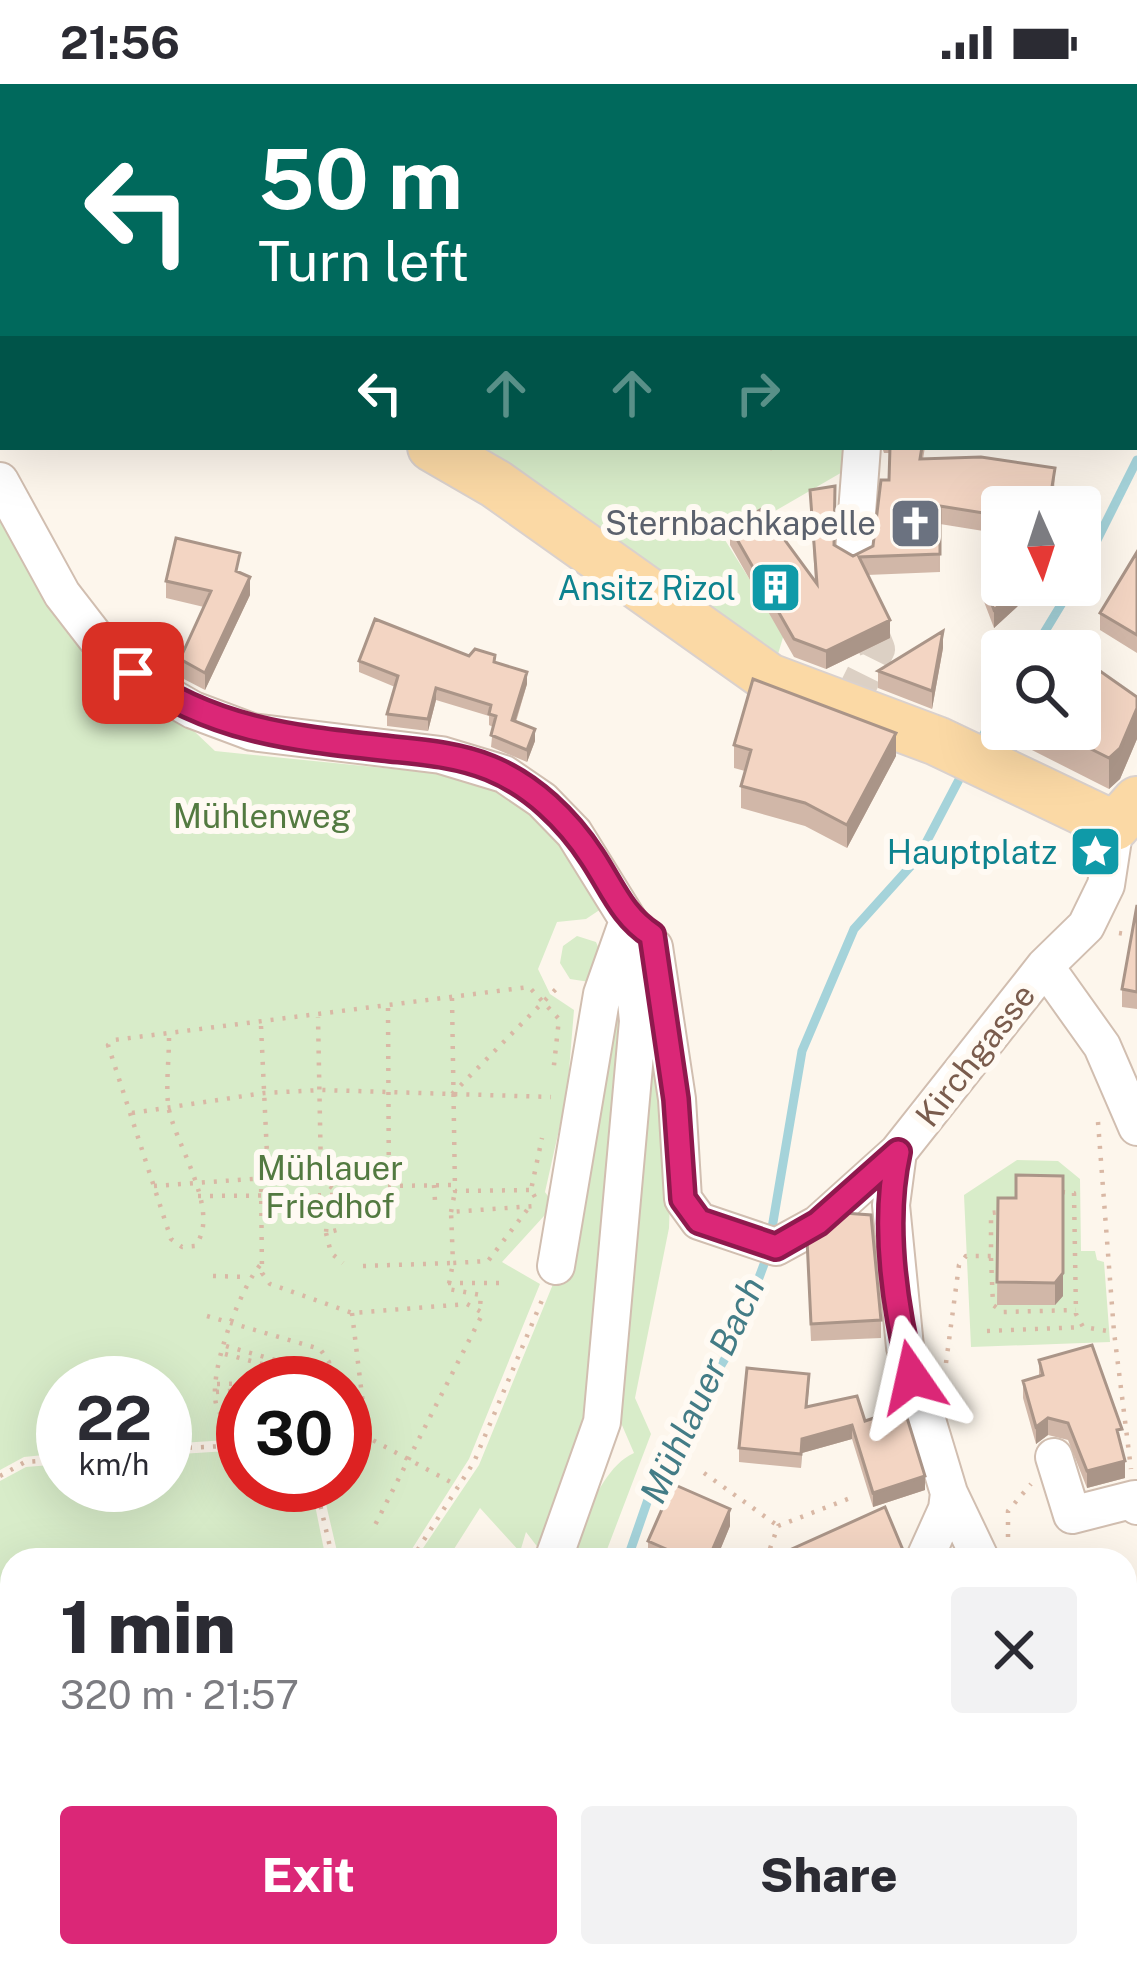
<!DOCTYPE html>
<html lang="en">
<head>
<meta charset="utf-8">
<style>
  body { margin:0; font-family:"Public Sans",sans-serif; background:#f2f2f3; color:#2b2b33; height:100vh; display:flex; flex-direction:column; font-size:45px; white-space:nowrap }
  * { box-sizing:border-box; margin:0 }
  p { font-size:39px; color:#7c7c81 }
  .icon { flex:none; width:66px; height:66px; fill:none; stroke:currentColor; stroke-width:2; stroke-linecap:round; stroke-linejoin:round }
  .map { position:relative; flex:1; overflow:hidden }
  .side { position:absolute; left:0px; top:1464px; width:1137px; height:420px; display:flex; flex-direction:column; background:#fff; border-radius:36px 36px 0 0; box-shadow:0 12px 48px #0002 }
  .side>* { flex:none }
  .top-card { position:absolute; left:0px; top:0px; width:1137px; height:366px; box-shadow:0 12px 48px #0002; background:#00695c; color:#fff; overflow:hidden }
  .needle { width:78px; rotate:177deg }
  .controls { position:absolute; left:981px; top:402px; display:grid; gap:24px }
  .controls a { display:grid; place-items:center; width:120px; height:120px; border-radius:12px; background:#fff; box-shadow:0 12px 48px #0002; font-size:60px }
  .speed { position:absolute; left:36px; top:1272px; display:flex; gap:24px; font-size:60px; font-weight:700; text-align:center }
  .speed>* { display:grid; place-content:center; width:156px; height:156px; border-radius:50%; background:#fff; box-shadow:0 12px 48px #0002; line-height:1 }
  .speed small { font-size:30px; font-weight:400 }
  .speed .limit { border:18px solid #d22; background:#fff; color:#111 }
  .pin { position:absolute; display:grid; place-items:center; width:102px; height:102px; color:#fff; margin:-51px; border-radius:24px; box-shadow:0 6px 18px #0006 }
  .me { position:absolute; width:132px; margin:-66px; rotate:349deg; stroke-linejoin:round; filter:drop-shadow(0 0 9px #0008) }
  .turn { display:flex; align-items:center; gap:42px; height:252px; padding:0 60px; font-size:54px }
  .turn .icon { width:156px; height:156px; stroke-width:2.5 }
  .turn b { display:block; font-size:84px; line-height:102px }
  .lanes { display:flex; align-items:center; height:114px; padding:0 60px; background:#0003; justify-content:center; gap:60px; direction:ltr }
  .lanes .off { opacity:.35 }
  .round { display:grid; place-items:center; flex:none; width:126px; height:126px; border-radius:12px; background:#f2f2f3 }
  .overview { display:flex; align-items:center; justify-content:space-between; height:204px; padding:0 60px }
  h1 { font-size:72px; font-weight:800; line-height:90px }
  .cta { display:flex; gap:24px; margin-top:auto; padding:24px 60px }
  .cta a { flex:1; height:138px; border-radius:12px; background:#db2777; color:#fff; font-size:48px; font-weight:800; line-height:138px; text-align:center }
  .cta a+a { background:#f2f2f3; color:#2b2b33 }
  .status { display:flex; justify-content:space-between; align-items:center; height:84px; padding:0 60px; background:#fff; direction:ltr }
  .status svg { height:33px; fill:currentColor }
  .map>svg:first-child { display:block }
  .green { fill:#d8ecc9 }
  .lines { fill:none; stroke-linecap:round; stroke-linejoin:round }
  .stream { stroke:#a5d3da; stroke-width:9 }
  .minor-tunnel { stroke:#dcd0c4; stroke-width:36; stroke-dasharray:36 18; stroke-linecap:butt }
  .minor-casing { stroke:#d1beb0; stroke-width:40 }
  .major-casing { stroke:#dad1cd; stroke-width:52 }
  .path { stroke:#d9b8a5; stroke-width:4.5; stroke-dasharray:3 9; stroke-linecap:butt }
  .minor { stroke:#fff; stroke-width:36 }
  .major { stroke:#fbd9a5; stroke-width:48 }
  .wall { fill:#d1b7a8 }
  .shaded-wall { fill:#aa9588 }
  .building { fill:#f3d5c3; stroke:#aa9588; stroke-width:3 }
  .route-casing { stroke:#8e194d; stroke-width:30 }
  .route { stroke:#db2777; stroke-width:21 }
  .labels { text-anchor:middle; stroke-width:12; stroke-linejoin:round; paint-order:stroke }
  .worship-label { font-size:33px; fill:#5b616d; stroke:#fffaf3; text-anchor:end }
  .culture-label { font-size:33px; fill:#0d838f; stroke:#fffaf3; text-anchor:end }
  .park-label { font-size:33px; fill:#537a41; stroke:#fffaf3 }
  .street-label { font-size:33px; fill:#7a5c4d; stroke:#fffaf3 }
  .water-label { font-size:36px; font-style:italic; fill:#437c86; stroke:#fffaf3 }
</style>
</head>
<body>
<div class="status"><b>21:56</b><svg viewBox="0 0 49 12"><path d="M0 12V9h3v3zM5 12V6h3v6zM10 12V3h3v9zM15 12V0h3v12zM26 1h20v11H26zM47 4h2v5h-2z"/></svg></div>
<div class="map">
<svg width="1137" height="1884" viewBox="0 0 1137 1884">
  <rect width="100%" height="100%" fill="#fdf6ec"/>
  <path class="green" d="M0 0H957L3 3V261Z
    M444 363H854L851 383 725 456 784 550 776 577Z
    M0 397 96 554 215 667 443 690 504 703 553 739 601 825 586 835 557 838 538 885 550 910 574 926 567 1010 545 1108 554 1121 502 1178 540 1200 469 1375 405 1476H339L326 1420 315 1401H345V1299H243V1355L165 1360V1299H63V1369L24 1373 0 1386Z
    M577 852 596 858 605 879 638 861 672 1055 669 1144 635 1314 651 1350 603 1476H570C582 1443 600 1384 634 1369L615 1325 590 1338 539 1465 526 1448 520 1468 480 1424 447 1476H415L479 1381 560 1183 596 899 570 895 560 879 563 862Z
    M1017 1076 1058 1077 1080 1095 1081 1167H1095L1097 1176 1104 1178 1110 1258 971 1263 964 1111Z
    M243 1366V1401H303L315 1421 326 1476H12V1872H242L232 1884H0V1397L26 1383 63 1380V1401H165V1371Z
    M245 1872H385L380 1884H235Z
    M770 1872H930L928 1884H775Z"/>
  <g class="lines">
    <path class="stream" d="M1080 490 1137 376
      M1033 567 1073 501
      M977 663 1002 617
      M771 1150 802 967 854 845 918 774 963 688
      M627 1476 660 1381 734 1260 769 1167
      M448 1884 452 1872"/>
    <path class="minor-tunnel" d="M848 623 877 565 858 517"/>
    <defs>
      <path id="minor" d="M967 3V0
        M1005 3 1009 0
        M0 397 62 510 96 554 151 602 193 626 252 648 441 671 504 690 542 716 574 749 628 836 638 937 602 1338 553 1476
        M854 468 862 363
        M654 863 677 1015 683 1115 699 1137 776 1163 818 1140 898 1068
        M1045 882 1102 962 1137 1043
        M556 1182 602 910 625 845
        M1054 1373 1072 1431 1135 1415 1137 1422
        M949 1409 981 1476
        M924 1476 947 1425 949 1409 905 1263 891 1121 898 1068 1045 882 1086 842 1106 801 1115 742
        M509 1884 516 1872
        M1074 1884 1076 1872"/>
      <path id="major" d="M0 265H3
        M432 363 496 400 769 594 937 657 1115 742 1137 717"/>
    </defs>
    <use href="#minor" class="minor-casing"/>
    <use href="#major" class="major-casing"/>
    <path class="path" d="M772 363 775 374
      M1119 849 1137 852
      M452 914 455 1107 531 1106
      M388 924 389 1118
      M261 942 268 1092
      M169 954C169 975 166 998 168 1020 172 1056 223 1127 195 1162L182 1163 171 1155 108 961 114 956 529 903 559 935 553 990
      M452 1010 561 900
      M132 1029 264 1009 322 1006 551 1013
      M1098 1038 1114 1248 1131 1385
      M321 1090H387
      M261 1093 262 1189 270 1200 352 1229 467 1220 483 1229 373 1445
      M434 1101 435 1117
      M154 1102 321 1090 318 933
      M388 1102 454 1101
      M1062 1108 1074 1109 1076 1230 1083 1243 1114 1248
      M342 1111 337 1146 326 1149 327 1133Z
      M198 1112 342 1111 317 1093
      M535 1113 531 1106 542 1054
      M527 1126 488 1177 453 1179 451 1128 534 1122
      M451 1128 455 1107
      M326 1149 331 1169 343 1179
      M991 1174 993 1221 1003 1228 1076 1226
      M363 1182 453 1179 448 1205 481 1211 480 1223
      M213 1192 249 1193
      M448 1199H501
      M352 1229 367 1353 458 1402
      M207 1232 320 1265 329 1278 331 1299
      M987 1247 1083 1243
      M226 1262 293 1281 291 1288
      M225 1270 299 1290 308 1299
      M946 1279 959 1181 966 1172H991V1129L999 1128
      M217 1300 263 1299
      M216 1308 243 1306
      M243 1339C234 1337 223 1335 218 1326 204 1296 241 1201 262 1179
      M345 1345H364
      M165 1365 243 1361
      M704 1389 778 1442
      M0 1392 25 1378 63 1375
      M309 1401 320 1420 333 1476
      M1008 1453V1427L1031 1400
      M411 1476 474 1378 545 1209
      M766 1476 778 1442 853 1413
      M1125 1680 1137 1679
      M1125 1688 1131 1755 1125 1828
      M196 1884 209 1872
      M264 1884 268 1872
      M1120 1884 1121 1872"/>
    <use href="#minor" class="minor"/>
    <use href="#major" class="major"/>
  </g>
  <path class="wall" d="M882 363H925L923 375 981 373 1055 384 1054 409 1085 417V435L1080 443V423H1002V450L940 440V488L867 491 890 536V554L826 585 794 573 730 461V443L762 425 815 498 810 406 835 402V461L853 472 873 462 881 396H889L890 369H884Z
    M1137 468V569L1100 546V529Z
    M240 489 250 511 205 606 180 593V575L204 523 166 514V497Z
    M983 497 1002 501H1047L1040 512 1032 509 994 544 983 515Z
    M943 564 932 625 878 604V587Z
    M469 572 495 578 527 600 516 638 535 657 527 678 491 663 493 643 489 641V632L436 616 428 647 387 642V630L395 603 359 588V577Z
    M1137 613V655L1120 695 1109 705 1022 661V645H1080Z
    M734 661 896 672 847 764 805 742 741 724V702L745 687 734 684Z
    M1137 821V925L1122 923V905Z
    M998 1114H1016L1063 1212 1055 1221H997Z
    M807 1172 881 1236V1254L811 1257Z
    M1039 1276 1122 1363 1125 1394 1087 1404 1068 1356 1048 1351 1036 1360 1023 1314V1297L1039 1292Z
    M809 1304 807 1323 865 1337 925 1406 873 1423 852 1355 802 1369 801 1384 739 1378V1364Z
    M730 1442 716 1476 648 1475V1457Z
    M453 1872H490L491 1884H460L453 1880Z"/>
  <path class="shaded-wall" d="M1085 417V435L1080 443V425Z
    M250 493V511L205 606V589Z
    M1021 501H1032V509L994 544V526Z
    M890 536V554L826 585V567Z
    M943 547V564L932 625V607Z
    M527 588V600L512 648V636Z
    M436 604V616L428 647V635Z
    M1137 624V655L1120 695 1109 705V674Z
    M535 645V657L527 678V666Z
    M896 649V672L847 764V741Z
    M1063 1189V1212L1055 1221V1199Z
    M1048 1334V1351L1036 1360V1343Z
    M852 1341V1355L802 1369 801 1384 802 1355Z
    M1125 1377V1394L1087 1404V1387Z
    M925 1392V1406L873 1423V1409Z
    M730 1425V1442L716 1476H708Z
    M1137 1587V1604L1125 1608V1591Z"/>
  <path class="building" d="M890 363H922L920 375 981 373 1055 384 1051 409 1085 417 1080 425V423H1002V432L940 422V470L859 473 890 536 826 567 794 555 730 443 762 425 817 500 810 406 835 402 834 461 853 472 873 462 881 396H889Z
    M176 454 240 469 236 487 250 493 205 589 180 575 211 507 166 497Z
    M1137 468V551L1100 529Z
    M1002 482V501H1021L994 526 983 497Z
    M375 535 469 572 475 565 495 571 494 578 527 588 512 636 535 645 527 666 491 651 496 632 489 630 491 621 436 604 428 635 387 630 398 592 359 577Z
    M943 547 932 607 878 587Z
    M1080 573 1137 613V624L1120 664 1109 674 1051 645H1080Z
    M753 595 896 649 847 741 805 719 741 702 751 666 734 661Z
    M1137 821V908L1122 905Z
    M1016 1091 1063 1092V1189L1055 1199 997 1198 998 1114H1016Z
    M844 1129 871 1131 881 1236 811 1240 807 1155Z
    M1092 1261 1122 1345 1117 1346 1125 1377 1087 1387 1068 1339 1048 1334 1036 1343 1023 1297 1043 1291 1039 1276Z
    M747 1284 809 1290 806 1323 857 1312 865 1337 904 1324 925 1392 873 1409 852 1341 802 1355 801 1370 739 1364Z
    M673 1400 730 1425 708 1476H662L666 1465 648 1457Z
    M885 1423 905 1471 897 1476H786L783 1469Z
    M1126 1501 1137 1532V1587L1125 1591Z
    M465 1872H490L491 1884H484Z
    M973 1872H1035L1033 1884H971Z"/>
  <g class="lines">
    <defs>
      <path id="route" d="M133 589C210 645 290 654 383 664 419 668 456 670 490 684 532 701 568 736 592 773 612 803 622 832 652 851L676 1015 683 1115 699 1137 776 1163 818 1139 898 1068C882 1139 895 1224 912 1293"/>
    </defs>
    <use href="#route" class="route-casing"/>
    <use href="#route" class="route"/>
  </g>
  <defs>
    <symbol id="church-square" viewBox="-11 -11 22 22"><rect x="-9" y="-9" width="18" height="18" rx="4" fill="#6b7280" stroke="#fffaf3"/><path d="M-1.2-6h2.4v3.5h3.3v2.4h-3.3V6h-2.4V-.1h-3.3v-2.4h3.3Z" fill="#fff"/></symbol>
    <symbol id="building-square" viewBox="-11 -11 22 22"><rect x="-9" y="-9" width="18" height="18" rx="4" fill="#0f9aa8" stroke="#fffaf3"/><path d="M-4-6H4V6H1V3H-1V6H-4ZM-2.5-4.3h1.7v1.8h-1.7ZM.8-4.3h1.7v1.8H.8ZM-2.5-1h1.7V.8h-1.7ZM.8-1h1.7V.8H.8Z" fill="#fff"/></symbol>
    <symbol id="sight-square" viewBox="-11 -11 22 22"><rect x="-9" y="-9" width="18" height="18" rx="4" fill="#0f9aa8" stroke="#fffaf3"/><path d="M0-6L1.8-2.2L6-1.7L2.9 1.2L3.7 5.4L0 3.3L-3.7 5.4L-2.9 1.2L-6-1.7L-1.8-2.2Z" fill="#fff"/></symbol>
  </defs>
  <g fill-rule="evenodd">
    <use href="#church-square" x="886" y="410" width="59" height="59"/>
    <use href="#building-square" x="746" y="474" width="59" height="59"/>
    <use href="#sight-square" x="1066" y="738" width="59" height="59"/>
  </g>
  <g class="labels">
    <g class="worship-label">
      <text x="876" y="451">Sternbachkapelle</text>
    </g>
    <g class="culture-label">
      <text x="736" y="516">Ansitz Rizol</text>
      <text x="1057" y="780">Hauptplatz</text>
    </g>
    <g class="park-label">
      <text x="262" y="744">Mühlenweg</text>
      <text x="330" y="1096">Mühlauer<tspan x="330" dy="38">Friedhof</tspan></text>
    </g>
    <g class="street-label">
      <text transform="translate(975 971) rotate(-52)" y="12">Kirchgasse</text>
    </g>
    <g class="water-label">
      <text transform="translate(702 1306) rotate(-65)" y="13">Mühlauer Bach</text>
    </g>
  </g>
</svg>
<div class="controls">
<a><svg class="needle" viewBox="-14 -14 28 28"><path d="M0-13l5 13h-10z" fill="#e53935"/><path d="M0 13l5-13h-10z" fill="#7c7c81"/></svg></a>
<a><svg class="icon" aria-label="search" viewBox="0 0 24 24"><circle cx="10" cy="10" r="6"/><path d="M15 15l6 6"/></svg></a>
</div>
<div class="speed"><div>22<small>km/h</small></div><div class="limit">30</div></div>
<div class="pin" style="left:133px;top:589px;background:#d93025"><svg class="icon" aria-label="arrive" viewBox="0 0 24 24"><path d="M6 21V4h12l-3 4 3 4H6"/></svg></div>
<svg class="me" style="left:912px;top:1293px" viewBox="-20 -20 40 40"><path d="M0-17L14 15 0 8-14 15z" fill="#db2777" stroke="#fff" stroke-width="4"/></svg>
<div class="top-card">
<div class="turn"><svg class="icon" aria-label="left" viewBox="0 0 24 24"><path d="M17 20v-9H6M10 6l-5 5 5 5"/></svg><div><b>50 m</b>Turn left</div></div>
<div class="lanes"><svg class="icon" aria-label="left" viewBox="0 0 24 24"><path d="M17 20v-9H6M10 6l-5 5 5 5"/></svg><svg class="icon off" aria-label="ahead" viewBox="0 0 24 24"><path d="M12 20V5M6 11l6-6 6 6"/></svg><svg class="icon off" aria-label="ahead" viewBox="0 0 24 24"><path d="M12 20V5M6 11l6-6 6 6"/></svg><svg class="icon off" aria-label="right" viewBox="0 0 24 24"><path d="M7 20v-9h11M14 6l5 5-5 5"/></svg></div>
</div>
<section class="side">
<div class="overview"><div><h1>1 min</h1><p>320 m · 21:57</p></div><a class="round"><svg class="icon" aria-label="close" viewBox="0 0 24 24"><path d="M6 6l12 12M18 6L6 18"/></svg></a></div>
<div class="cta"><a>Exit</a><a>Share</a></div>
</section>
</div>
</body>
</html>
